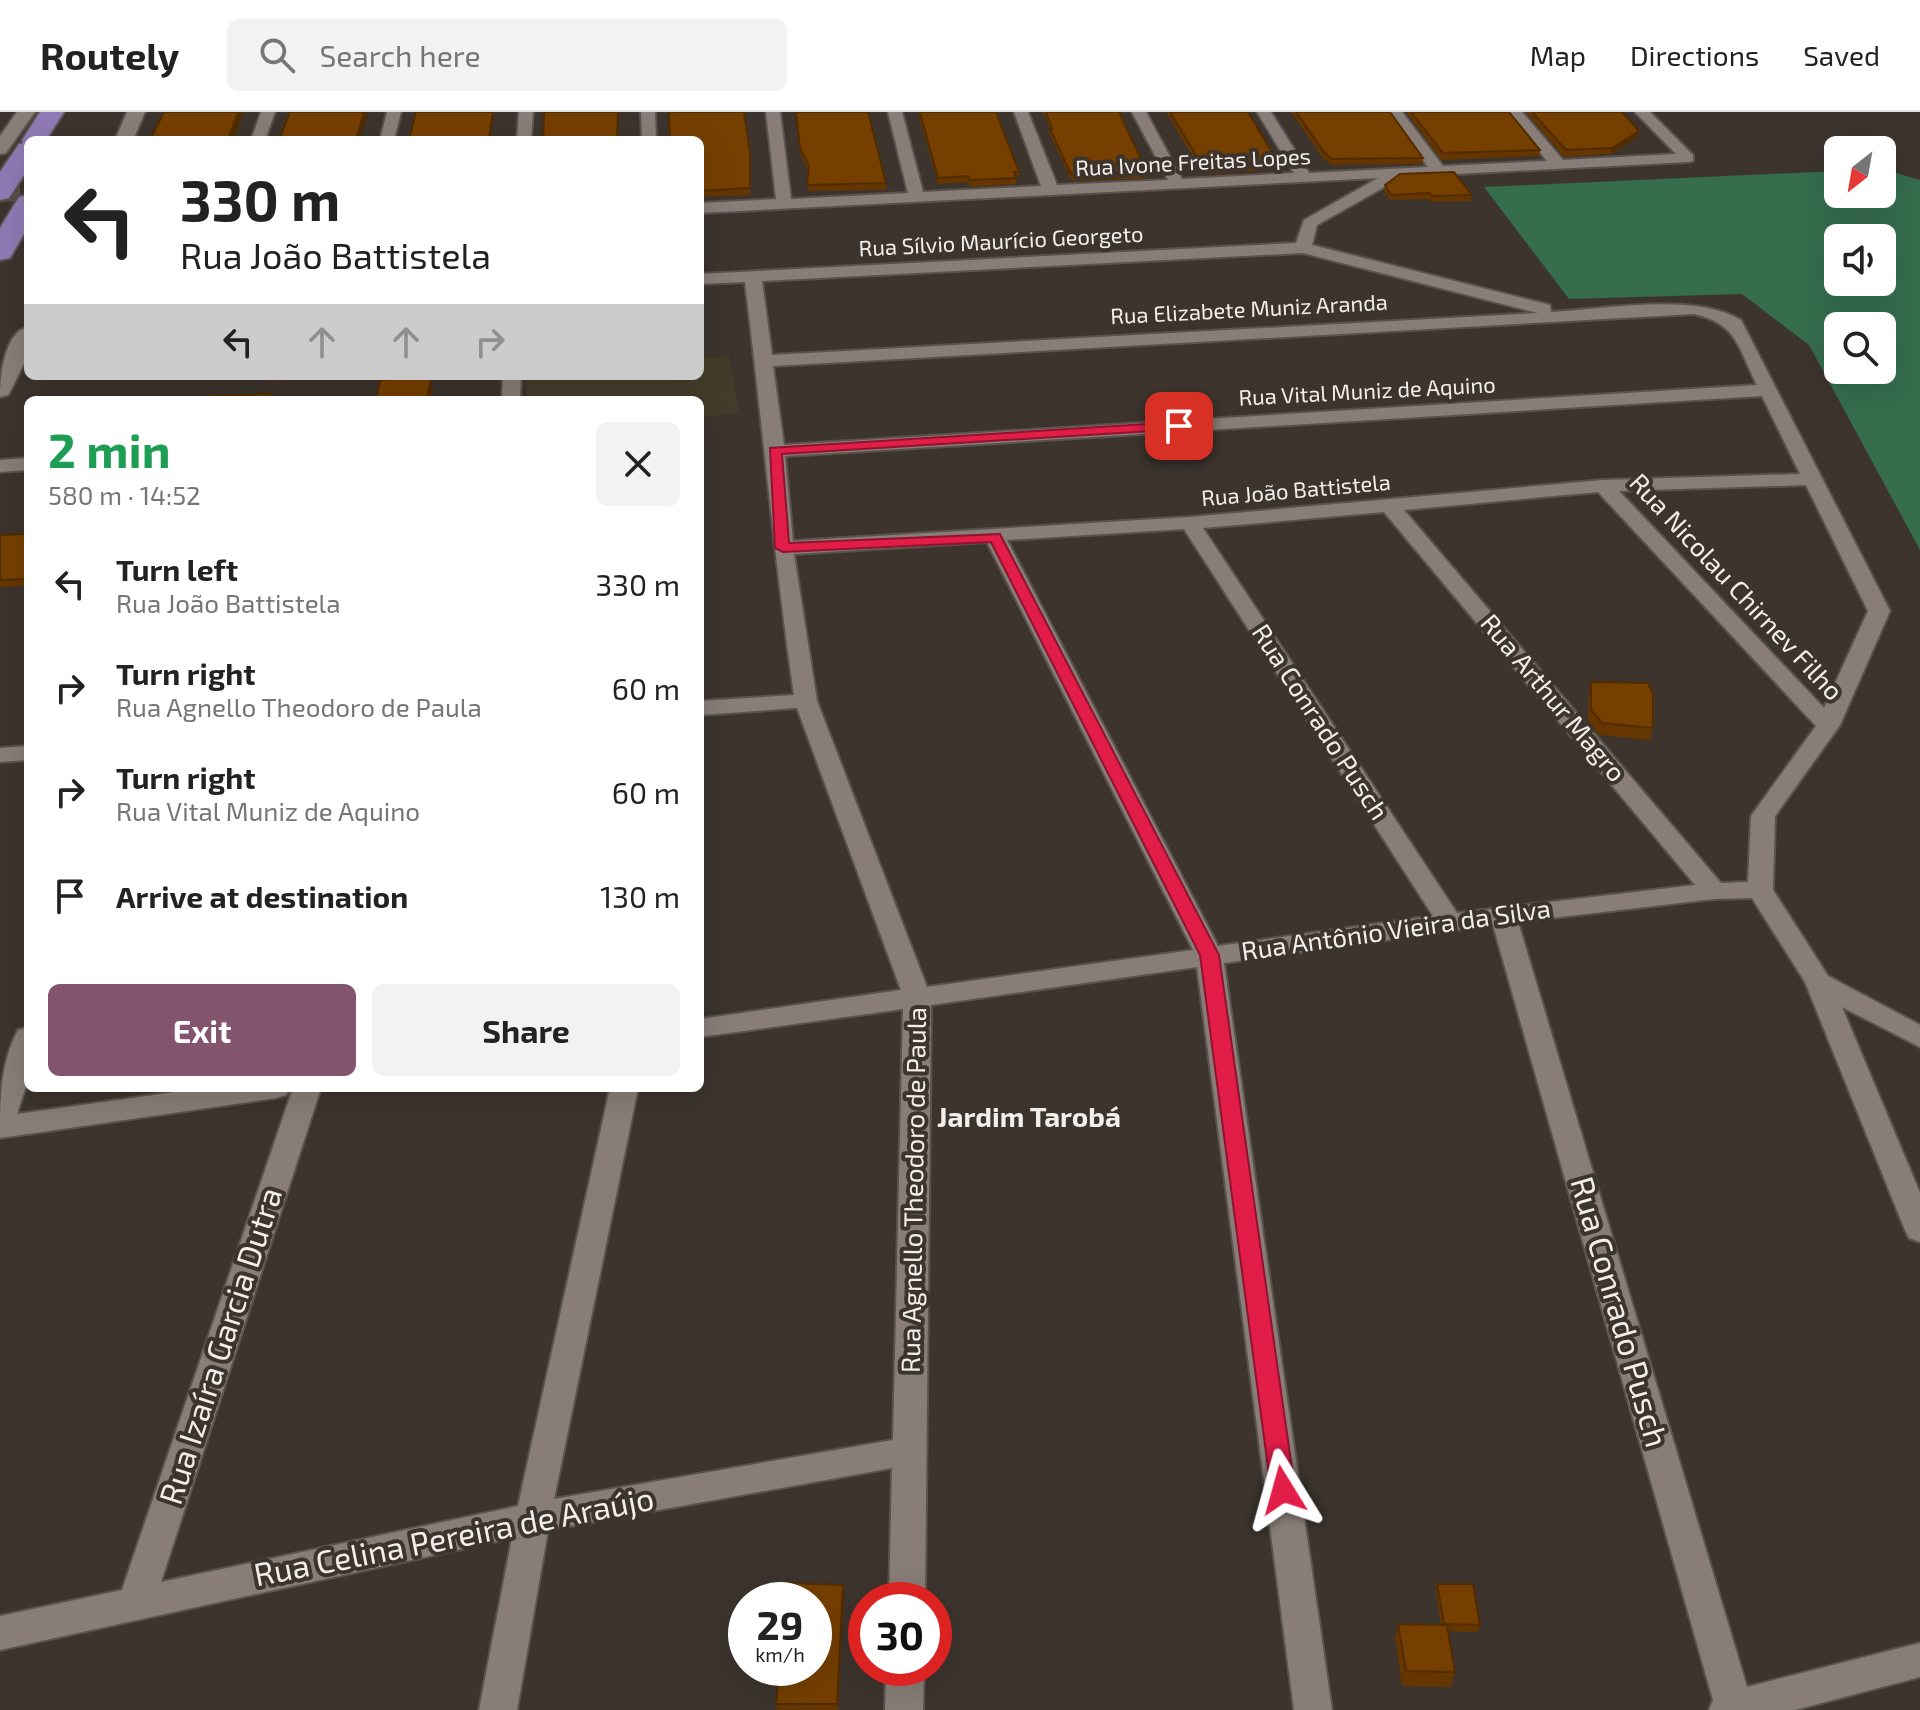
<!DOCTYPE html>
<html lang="en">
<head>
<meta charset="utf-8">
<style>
  body { margin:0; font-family:"Exo 2",sans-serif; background:#f2f2f2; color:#222; height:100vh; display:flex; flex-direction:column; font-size:30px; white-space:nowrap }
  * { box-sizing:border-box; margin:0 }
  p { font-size:26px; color:#767676 }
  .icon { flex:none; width:44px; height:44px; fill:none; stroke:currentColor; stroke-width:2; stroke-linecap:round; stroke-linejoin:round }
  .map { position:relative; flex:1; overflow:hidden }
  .panel { position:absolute; left:24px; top:284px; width:680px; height:696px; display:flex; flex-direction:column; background:#fff; border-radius:12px; box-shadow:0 8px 32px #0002 }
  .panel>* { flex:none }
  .guide { position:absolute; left:24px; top:24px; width:680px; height:244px; border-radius:12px; box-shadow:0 8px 32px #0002; background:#fff; color:#222; overflow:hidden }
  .needle { width:52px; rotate:211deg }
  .tools { position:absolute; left:1824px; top:24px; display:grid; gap:16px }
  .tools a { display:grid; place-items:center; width:72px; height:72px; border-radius:12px; background:#fff; box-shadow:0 8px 32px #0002; font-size:40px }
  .speed { position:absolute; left:728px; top:1470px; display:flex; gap:16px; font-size:40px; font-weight:700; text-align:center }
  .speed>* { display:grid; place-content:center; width:104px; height:104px; border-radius:50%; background:#fff; box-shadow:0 8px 32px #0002; line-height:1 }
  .speed small { font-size:20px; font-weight:400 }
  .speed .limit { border:12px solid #d22; background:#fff; color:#111 }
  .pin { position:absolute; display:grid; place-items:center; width:68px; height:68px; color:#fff; margin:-34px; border-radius:16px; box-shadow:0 4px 12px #0006 }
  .me { position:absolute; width:88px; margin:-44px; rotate:352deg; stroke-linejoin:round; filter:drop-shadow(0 0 6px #0008) }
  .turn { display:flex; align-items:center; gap:28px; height:168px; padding:0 24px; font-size:36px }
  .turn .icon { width:104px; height:104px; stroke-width:2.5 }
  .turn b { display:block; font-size:56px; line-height:68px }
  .lanes { display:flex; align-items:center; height:76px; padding:0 24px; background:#0003; justify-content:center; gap:40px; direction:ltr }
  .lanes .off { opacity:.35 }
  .round { display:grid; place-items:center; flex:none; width:84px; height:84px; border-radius:12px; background:#f2f2f2 }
  .head { display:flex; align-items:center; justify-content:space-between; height:136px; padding:0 24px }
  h1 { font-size:48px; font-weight:700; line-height:60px; color:#1e9e55 }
  .button { display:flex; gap:16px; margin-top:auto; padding:16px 24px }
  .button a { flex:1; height:92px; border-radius:12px; background:#82546e; color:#fff; font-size:32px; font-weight:700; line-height:92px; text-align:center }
  .button a+a { background:#f2f2f2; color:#222 }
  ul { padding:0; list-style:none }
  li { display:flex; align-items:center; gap:24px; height:104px; padding:0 24px }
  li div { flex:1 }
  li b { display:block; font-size:30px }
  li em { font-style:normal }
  header { display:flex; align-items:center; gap:48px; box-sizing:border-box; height:112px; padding:0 40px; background:#fff; border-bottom:2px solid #e0e0e0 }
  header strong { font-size:38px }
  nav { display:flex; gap:44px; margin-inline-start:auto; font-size:28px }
  .search { width:560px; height:72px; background:#f2f2f2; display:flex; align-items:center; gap:20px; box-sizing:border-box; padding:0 28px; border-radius:12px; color:#767676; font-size:30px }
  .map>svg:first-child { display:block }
  .education { fill:#443c2b }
  .green { fill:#356d4d; fill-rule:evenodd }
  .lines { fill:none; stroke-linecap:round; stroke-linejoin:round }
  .tertiary-tunnel { stroke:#575049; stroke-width:20; stroke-dasharray:20 10; stroke-linecap:butt }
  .minor-casing { stroke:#59524d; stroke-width:4 }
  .tertiary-casing { stroke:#59524d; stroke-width:4 }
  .motorway-casing { stroke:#59524d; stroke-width:4 }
  .minor { fill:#887e77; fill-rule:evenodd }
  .tertiary { fill:#887e77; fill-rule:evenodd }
  .motorway { fill:#907ab4; fill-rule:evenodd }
  .wall { fill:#653600 }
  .shaded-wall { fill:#522c00 }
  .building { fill:#753f00; stroke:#522c00; stroke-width:2 }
  .route { fill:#e11d48; stroke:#92132f; stroke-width:2 }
  .labels { text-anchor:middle; stroke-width:8; stroke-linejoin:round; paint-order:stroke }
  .far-street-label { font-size:22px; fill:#f3eeea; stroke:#3c342d }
  .street-label { font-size:26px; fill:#f3eeea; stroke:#3c342d }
  .neighbourhood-label { font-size:28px; font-weight:bold; fill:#f3eeea; stroke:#3c342d }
  .near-street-label { font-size:32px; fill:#f3eeea; stroke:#3c342d }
</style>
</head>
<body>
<header>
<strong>Routely</strong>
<div class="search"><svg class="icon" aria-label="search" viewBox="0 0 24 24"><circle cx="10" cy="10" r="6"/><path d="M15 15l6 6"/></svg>Search here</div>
<nav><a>Map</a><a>Directions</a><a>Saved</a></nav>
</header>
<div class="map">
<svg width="1920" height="1598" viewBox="0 0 1920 1598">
  <rect width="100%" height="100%" fill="#3c342d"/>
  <path class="education" d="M729 244 740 302 700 305V288H527L526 264H700V246Z"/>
  <path class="green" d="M1882 57 1920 68V438L1809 233 1742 182 1569 187 1484 75 1838 59V82H1882ZM1838 126H1882V170H1838ZM1838 214H1882V258H1838Z"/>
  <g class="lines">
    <path class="tertiary-tunnel" d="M0 80 28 79"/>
    <defs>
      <path id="minor" d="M261 0H275L265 28H251Z
        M387 0H401L394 28H380Z
        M519 0H533L531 28H517Z
        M641 0H655L656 28H642Z
        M766 0H780L791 87 908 81 888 0H902L923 80 1041 74 1014 0H1028L1057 73 1168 68 1132 0H1146L1182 67 1294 61 1257 0H1271L1309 61 1428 55 1388 0H1402L1443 54 1547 49 1507 0H1522L1563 48 1676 42 1635 0H1650L1693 43V49L1688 50 1397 65 1395 69 1317 113 1312 133 1550 193 1551 200C1606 197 1694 180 1741 208L1890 499 1840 613 1775 704 1773 778 1828 864 1920 913V935L1842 895 1920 1081V1130L1909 1126 1905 1118 1805 870 1752 786 1714 787 1518 810 1747 1575 1920 1531V1565L1795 1598H1709L1713 1588 1493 813 1224 851 1332 1598H1294L1197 855 931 893 925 1488H889L892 1356 548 1418 517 1598H479L512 1426 0 1538V1504L122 1478 293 976H321L161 1470 518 1394 610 976H638L554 1387 893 1328 903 897 700 925V907L901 878 797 596 700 603V589L794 583C774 445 762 307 745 170L700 172V162L1296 131 1304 108 1378 66 700 101V91L776 87ZM1303 141 1538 201 772 243 762 169ZM1694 202C1738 212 1738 236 1757 273L784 333 773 254ZM1762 284 1800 362 1603 368 1190 405 793 429 785 344ZM1806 373 1868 499 1824 596 1619 379ZM1598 380 1816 614 1751 704 1748 770 1721 771 1404 398ZM1384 400 1695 773 1457 801 1203 416ZM1184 417 1433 804 1218 834 1007 428ZM987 430 1193 838 927 875 817 589 794 442Z
        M503 264H521L520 288H502Z
        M28 346V358L0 360V348Z
        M28 634V648L0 650V636Z
        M28 915V968L17 1002 204 976H290L286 983 276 986 0 1026C0 988 0 952 18 918Z
        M886 1556H924L923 1598H885Z"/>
      <path id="tertiary" d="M17 0H35L6 41 0 42V24Z
        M127 0H145L133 28H115Z
        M28 215V243L11 278 8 283 0 285C0 265 4 220 28 215Z"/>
      <path id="motorway" d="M40 0H64L46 28H28V57L9 86 0 88V60L19 32 23 31 22 28Z
        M28 83V115L10 146 0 148V116L19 85Z"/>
    </defs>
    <use href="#minor" class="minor-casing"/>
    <use href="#tertiary" class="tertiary-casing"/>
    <use href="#motorway" class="motorway-casing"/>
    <use href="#minor" class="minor"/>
    <use href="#tertiary" class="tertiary"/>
    <use href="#motorway" class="motorway"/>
  </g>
  <path class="wall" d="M795 0 886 71V78L808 79V59L801 43Z
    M918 0H996L1019 60 1018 66H1016V72L970 75 968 70 938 72Z
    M1043 0H1130L1119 1 1147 60 1146 66 1075 69 1070 66 1050 23V17Z
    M1166 0H1248L1273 42V48L1275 52V58L1203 62Z
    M1291 0H1390L1423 46 1422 52 1332 53 1323 46Z
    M1406 0H1509L1540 38 1539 44 1442 48Z
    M1526 0H1622L1637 25 1611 42 1564 45Z
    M700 28 750 40V83L700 85Z
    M1385 73 1472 83 1471 89 1431 90 1428 87 1390 88 1384 79Z
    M267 264H318L317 267 268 269Z
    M28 422V474L0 475V423Z
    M1591 570 1653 616 1650 628 1599 623 1588 610 1589 582Z
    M1437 1472 1480 1513 1478 1520 1448 1519 1455 1560 1451 1575 1402 1574 1395 1526 1398 1512 1441 1513 1436 1480Z
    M844 1487 838 1598H777L776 1592Z"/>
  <path class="shaded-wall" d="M238 0H243L234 28H228Z
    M364 0H368L360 28H356Z
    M493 0H494L490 28H489Z
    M1639 19 1637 25 1611 42 1612 36Z
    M431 265 434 288H427Z
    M843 1473 844 1487 837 1598V1592Z"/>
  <path class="building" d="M164 0H238L228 28H150Z
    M290 0H364L356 28H279Z
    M416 0H493L489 28H409Z
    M544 0H618L617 28H543Z
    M669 0H744L750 40V76L700 79V28H670Z
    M796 0H868L886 71 807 73 809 54 800 36Z
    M920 0H996L1019 60H1014L1016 66 970 68 968 64 938 66Z
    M1046 0H1119L1147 60 1075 63 1070 60 1050 17H1052Z
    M1170 0H1248L1273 42H1269L1275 52 1204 56Z
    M1296 0H1390L1423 46 1332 47 1324 40Z
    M1411 0H1509L1540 38 1443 41Z
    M1532 0H1622L1639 19 1612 36 1566 38Z
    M1454 60 1472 83 1432 84 1429 81 1391 83 1385 73 1400 62Z
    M431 265 427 288H376L380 268Z
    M271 282 269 288H207L208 284Z
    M28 422V467L0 468V423Z
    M1591 570 1648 571 1653 582V616L1602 611 1591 598Z
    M788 1471 843 1473 837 1592H776L780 1556H814V1488H787Z
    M1437 1472H1473L1480 1513 1444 1512Z
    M1398 1512 1447 1513 1455 1560 1406 1559Z"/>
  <path class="route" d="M1179 310 1186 314 1184 317 782 342 789 431 1000 422 1219 843 1295 1378 1291 1385 1283 1388 1274 1385 1271 1378 1200 843 991 430 783 440 775 436 770 336Z"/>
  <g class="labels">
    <g class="far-street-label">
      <text transform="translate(1193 50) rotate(-3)" y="8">Rua Ivone Freitas Lopes</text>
      <text transform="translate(1001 129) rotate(-3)" y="8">Rua Sílvio Maurício Georgeto</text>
      <text transform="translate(1249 197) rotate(-3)" y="8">Rua Elizabete Muniz Aranda</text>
      <text transform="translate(1367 279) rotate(-3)" y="8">Rua Vital Muniz de Aquino</text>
      <text transform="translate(1296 378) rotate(-5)" y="8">Rua João Battistela</text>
    </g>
    <g class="street-label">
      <text transform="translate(1736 475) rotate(47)" y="9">Rua Nicolau Chirnev Filho</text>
      <text transform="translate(1553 586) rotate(50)" y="9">Rua Arthur Magro</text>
      <text transform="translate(1320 610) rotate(57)" y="9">Rua Conrado Pusch</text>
      <text transform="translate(1396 818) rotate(-8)" y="9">Rua Antônio Vieira da Silva</text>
      <text transform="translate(914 1078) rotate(-89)" y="9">Rua Agnello Theodoro de Paula</text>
    </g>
    <g class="neighbourhood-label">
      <text x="1029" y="1015">Jardim Tarobá</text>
    </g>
    <g class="near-street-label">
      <text transform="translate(1619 1200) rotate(74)" y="11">Rua Conrado Pusch</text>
      <text transform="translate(221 1234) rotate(-72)" y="11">Rua Izaíra Garcia Dutra</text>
      <text transform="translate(454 1425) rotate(-11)" y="11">Rua Celina Pereira de Araújo</text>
    </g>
  </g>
</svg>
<div class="tools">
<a><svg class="needle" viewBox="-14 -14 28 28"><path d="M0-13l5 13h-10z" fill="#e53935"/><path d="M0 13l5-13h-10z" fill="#767676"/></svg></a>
<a><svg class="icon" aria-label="sound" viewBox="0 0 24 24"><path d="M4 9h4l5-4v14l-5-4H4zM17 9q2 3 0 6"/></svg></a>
<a><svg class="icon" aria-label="search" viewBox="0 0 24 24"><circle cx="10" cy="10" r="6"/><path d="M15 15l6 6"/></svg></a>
</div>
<div class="speed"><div>29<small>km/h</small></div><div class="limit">30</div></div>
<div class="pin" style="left:1179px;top:314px;background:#d93025"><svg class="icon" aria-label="arrive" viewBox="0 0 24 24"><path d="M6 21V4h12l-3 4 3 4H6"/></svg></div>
<svg class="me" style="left:1283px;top:1378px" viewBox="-20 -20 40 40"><path d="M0-17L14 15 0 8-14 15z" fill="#e11d48" stroke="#fff" stroke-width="4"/></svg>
<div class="guide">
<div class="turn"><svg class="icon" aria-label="left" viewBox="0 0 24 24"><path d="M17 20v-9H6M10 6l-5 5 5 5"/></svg><div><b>330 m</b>Rua João Battistela</div></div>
<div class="lanes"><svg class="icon" aria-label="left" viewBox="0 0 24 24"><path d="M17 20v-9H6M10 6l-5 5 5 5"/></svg><svg class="icon off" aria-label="ahead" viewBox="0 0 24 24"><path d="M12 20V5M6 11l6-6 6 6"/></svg><svg class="icon off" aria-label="ahead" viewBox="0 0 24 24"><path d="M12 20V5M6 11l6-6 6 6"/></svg><svg class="icon off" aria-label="right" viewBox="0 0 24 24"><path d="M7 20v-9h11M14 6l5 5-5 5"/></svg></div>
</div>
<section class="panel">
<div class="head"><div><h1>2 min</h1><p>580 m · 14:52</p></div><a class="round"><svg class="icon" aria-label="close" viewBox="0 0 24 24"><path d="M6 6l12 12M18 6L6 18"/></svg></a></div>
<ul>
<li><svg class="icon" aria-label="left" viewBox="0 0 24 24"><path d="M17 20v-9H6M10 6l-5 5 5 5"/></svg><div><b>Turn left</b><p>Rua João Battistela</p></div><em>330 m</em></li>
<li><svg class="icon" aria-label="right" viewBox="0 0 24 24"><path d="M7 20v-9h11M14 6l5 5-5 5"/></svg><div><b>Turn right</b><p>Rua Agnello Theodoro de Paula</p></div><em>60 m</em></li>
<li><svg class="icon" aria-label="right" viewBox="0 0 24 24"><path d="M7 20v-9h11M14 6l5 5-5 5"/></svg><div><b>Turn right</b><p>Rua Vital Muniz de Aquino</p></div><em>60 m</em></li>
<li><svg class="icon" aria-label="arrive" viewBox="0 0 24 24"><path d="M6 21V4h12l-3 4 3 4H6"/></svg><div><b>Arrive at destination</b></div><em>130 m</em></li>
</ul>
<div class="button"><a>Exit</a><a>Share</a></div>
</section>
</div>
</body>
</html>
